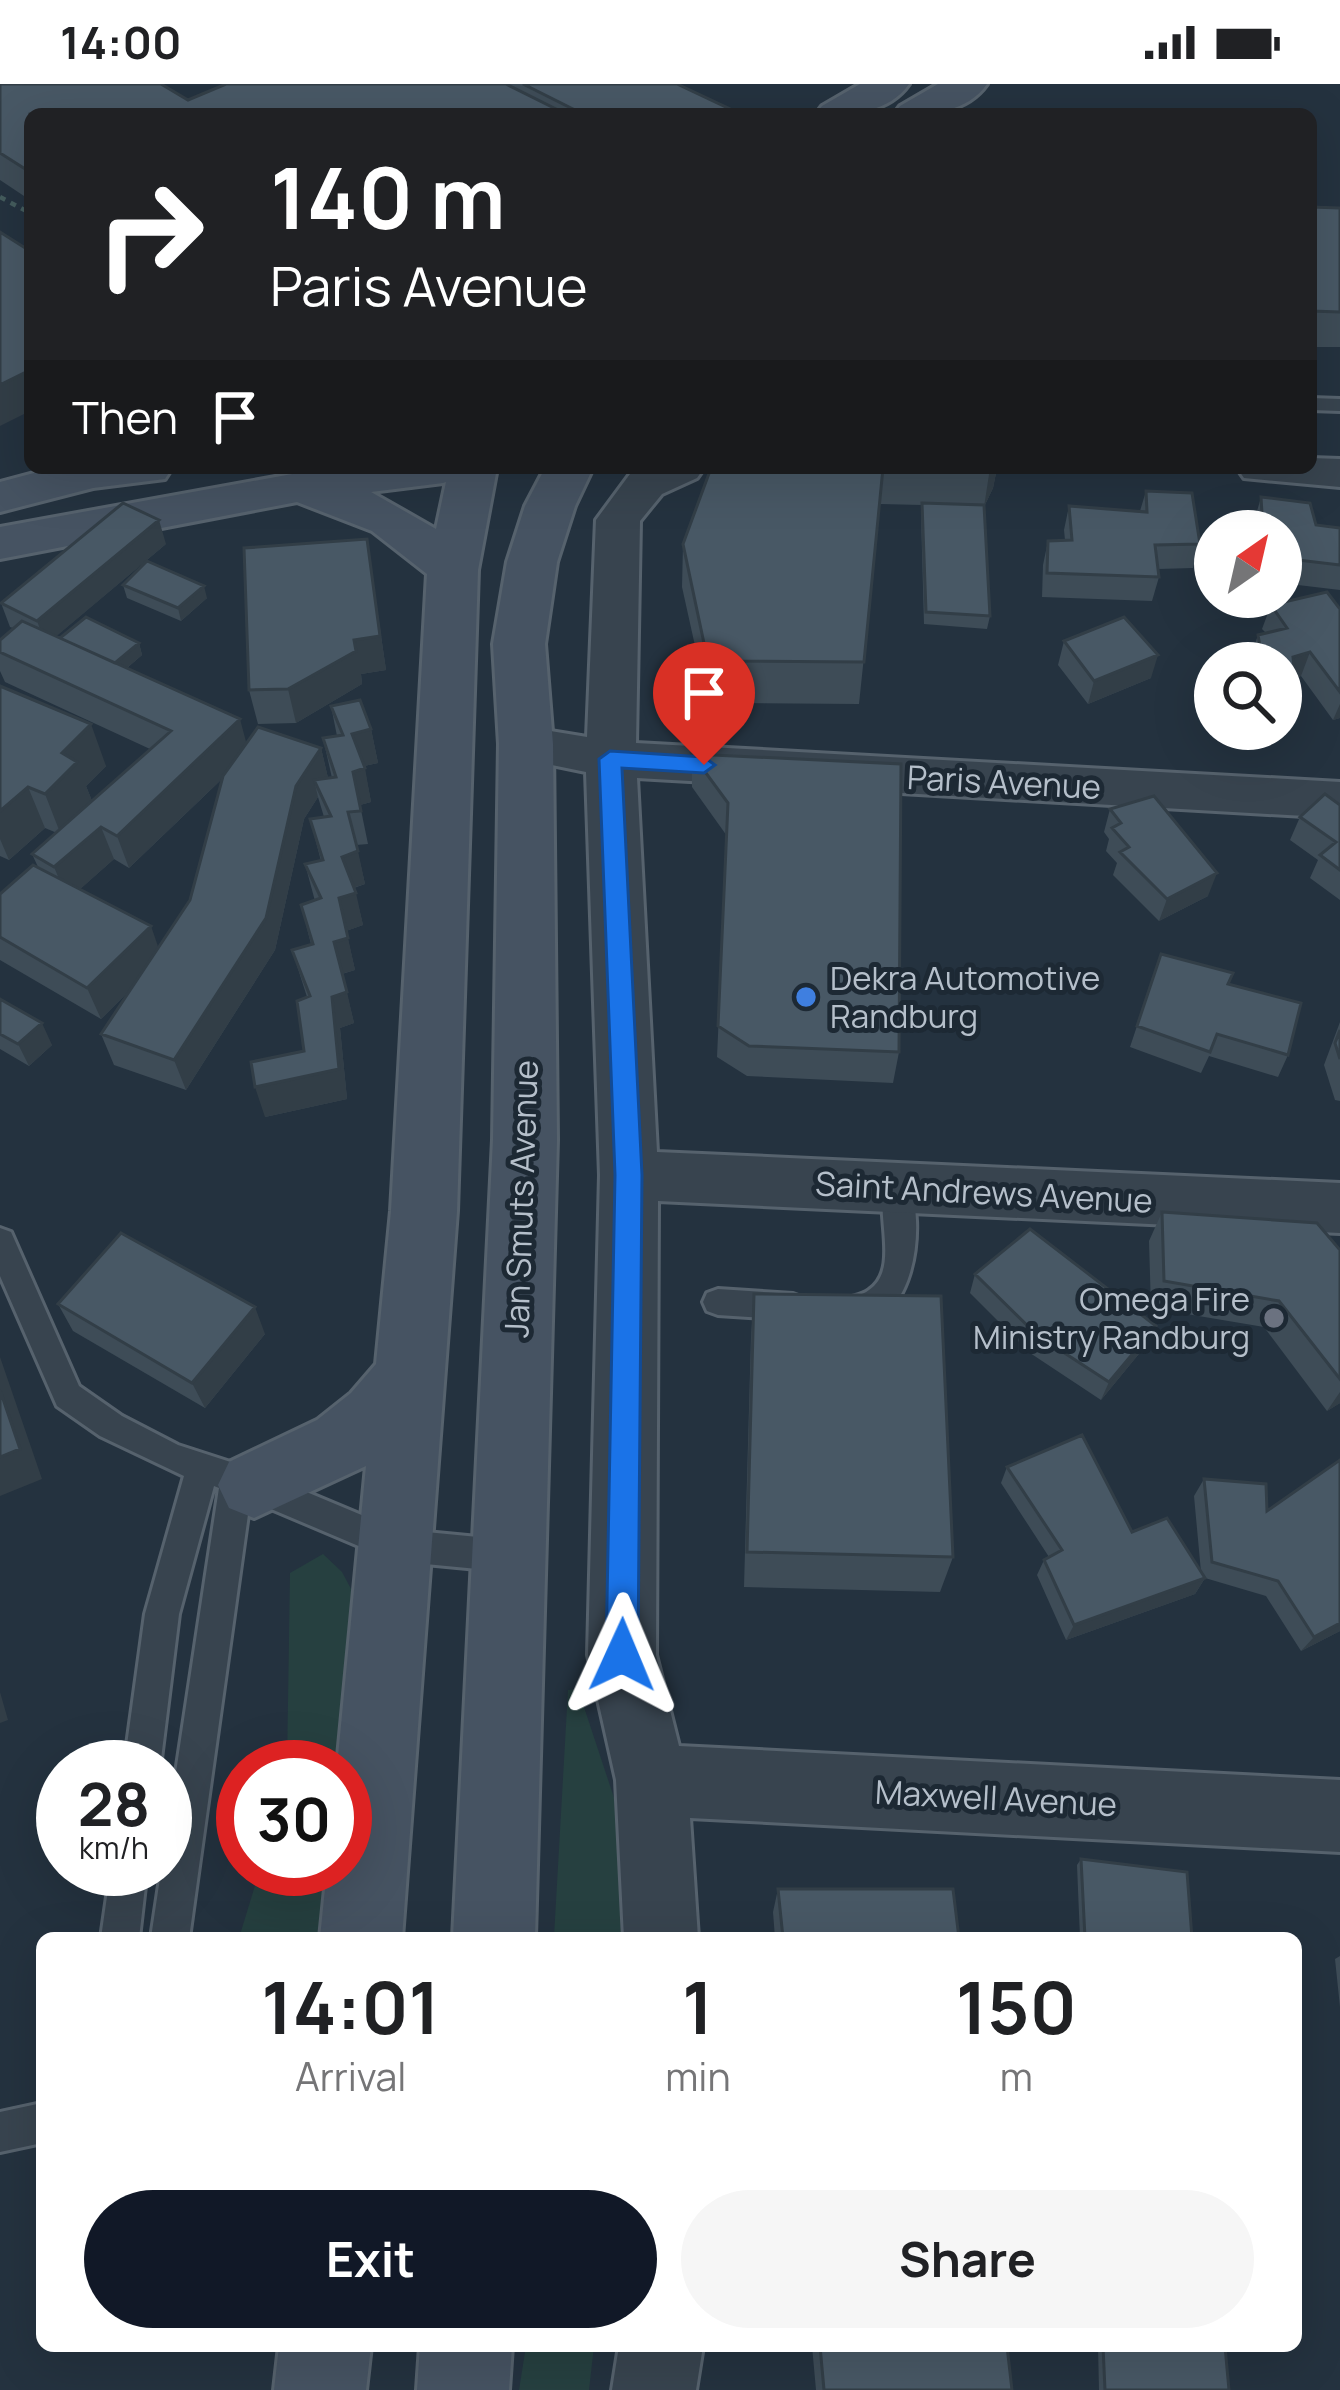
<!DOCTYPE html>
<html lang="en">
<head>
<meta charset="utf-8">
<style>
  body { margin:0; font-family:Manrope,sans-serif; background:#f6f6f6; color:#202124; height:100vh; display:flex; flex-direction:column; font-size:45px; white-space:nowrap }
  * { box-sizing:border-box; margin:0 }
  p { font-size:39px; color:#757577 }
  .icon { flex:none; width:66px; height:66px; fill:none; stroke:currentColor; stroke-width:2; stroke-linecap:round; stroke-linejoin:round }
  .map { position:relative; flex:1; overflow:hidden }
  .sheet { position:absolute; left:36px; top:1848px; width:1266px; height:420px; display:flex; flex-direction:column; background:#fff; border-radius:18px; box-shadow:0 12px 48px #0002 }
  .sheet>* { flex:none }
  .hud { position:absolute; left:24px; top:24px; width:1293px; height:366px; border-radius:18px; box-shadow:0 12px 48px #0002; background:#202124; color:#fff; overflow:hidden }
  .needle { width:78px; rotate:34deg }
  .fabs { position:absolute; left:1194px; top:426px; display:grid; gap:24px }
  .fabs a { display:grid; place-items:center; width:108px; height:108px; border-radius:50%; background:#fff; box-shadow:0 12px 48px #0002; font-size:60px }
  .speed { position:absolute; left:36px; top:1656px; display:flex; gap:24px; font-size:60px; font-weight:700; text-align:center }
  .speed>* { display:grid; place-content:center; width:156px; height:156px; border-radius:50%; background:#fff; box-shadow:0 12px 48px #0002; line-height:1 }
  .speed small { font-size:30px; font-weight:400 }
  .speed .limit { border:18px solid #d22; background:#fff; color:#111 }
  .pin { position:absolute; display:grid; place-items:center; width:102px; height:102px; color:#fff; margin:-123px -51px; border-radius:50% 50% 50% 0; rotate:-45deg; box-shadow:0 0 12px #0007 }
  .pin .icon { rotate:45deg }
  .me { position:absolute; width:132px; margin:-66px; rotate:1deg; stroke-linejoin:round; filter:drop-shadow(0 0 9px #0008) }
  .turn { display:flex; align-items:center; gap:42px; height:252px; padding:0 48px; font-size:54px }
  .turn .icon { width:156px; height:156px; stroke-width:2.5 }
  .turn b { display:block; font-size:84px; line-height:102px }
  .then { display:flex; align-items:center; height:114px; padding:0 48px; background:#0003; gap:24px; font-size:45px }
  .eta { display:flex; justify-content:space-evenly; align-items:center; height:204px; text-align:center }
  .eta b { font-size:72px; font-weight:700; line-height:84px }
  .primary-button { display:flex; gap:24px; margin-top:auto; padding:24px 48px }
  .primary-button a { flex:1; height:138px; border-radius:72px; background:#111827; color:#fff; font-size:48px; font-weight:700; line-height:138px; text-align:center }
  .primary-button a+a { background:#f6f6f6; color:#202124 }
  .status { display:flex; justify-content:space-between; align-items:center; height:84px; padding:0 60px; background:#fff; direction:ltr }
  .status svg { height:33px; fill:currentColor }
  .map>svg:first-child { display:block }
  .green { fill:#264040 }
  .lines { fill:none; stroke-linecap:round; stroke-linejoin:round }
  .lane-casing { stroke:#56626d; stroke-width:6 }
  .street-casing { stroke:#56626d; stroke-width:6 }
  .secondary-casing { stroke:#56626d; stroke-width:6 }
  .path { stroke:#445c5d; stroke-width:4.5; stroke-dasharray:6 6; stroke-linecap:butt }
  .lane { fill:#38444f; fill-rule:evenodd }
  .street { fill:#38444f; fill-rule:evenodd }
  .secondary { fill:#465362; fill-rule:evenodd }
  .wall { fill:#3e4c57; fill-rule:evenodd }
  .shaded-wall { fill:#323e47 }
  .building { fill:#485865; stroke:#323e47; stroke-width:3 }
  .route { fill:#1a73e8; stroke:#114b97; stroke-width:3 }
  .shop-dot { fill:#3f7fe0; stroke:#1d2934; stroke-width:4.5 }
  .worship-dot { fill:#6b7280; stroke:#1d2934; stroke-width:4.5 }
  .labels { text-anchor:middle; stroke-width:10; stroke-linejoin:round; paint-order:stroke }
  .street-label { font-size:33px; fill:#b5bfca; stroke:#1d2934 }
  .poi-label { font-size:33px; fill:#b5bfca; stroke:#1d2934; text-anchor:start }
</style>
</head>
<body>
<div class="status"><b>14:00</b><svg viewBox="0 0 49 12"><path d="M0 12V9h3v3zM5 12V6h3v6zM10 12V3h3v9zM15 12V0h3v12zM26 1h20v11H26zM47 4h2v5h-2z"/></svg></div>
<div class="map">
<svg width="1340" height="2306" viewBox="0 0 1340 2306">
  <rect width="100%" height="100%" fill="#24323f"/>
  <path class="green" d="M323 1470 342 1488 358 1518 345 1683H287L290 1489Z
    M578 1605 627 1753 622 1854 554 1853 568 1606Z
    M260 1785H338L331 1854H239Z
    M526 2262H594L589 2306H519Z"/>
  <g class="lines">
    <defs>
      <path id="lane" d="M1311 314 1340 315V327L1311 326Z
        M897 1092 907 1095C929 1138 913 1260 842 1234L838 1225 842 1216C851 1212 862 1212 869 1206 902 1184 872 1125 887 1095Z
        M0 1144 11 1148 79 1302 122 1332 178 1361 249 1384 395 1445 509 1456 521 1461 526 1472 521 1483 509 1488 394 1477 250 1416 189 1854H151L219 1404 214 1402 179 1530 160 1683H124L145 1530 184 1392 100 1352 57 1322 0 1192Z
        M718 1205 793 1210 804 1214 808 1223 804 1232 793 1236 718 1231 707 1227 703 1218 707 1209Z
        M111 1785H147L139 1854H101Z
        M42 2019V2059L0 2068V2028Z"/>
      <path id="street" d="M1311 374 1340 375V403L1244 394 1237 384H1311Z
        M645 384H704L697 394 662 410 640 437 636 659 1340 698V734L637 694 657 1068 1340 1099V1149L658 1117 656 1571 679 1662 1340 1696V1768L690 1734 698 1854H624L616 1696 588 1571 600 1091 586 688 508 672 501 660 508 648 526 643 587 653 596 436 630 390Z
        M619 2262H703L696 2306H612Z"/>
      <path id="secondary" d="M860 0H909C887 31 850 30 816 30L822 22Z
        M938 0H987C965 31 928 30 894 30L900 22Z
        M53 384H172L165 395 93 404 0 428V398Z
        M325 384H497L478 486 457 1127 402 1854H320L327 1785H345V1683H337L366 1382 254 1434 229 1424 218 1401 229 1378 317 1336 351 1309 376 1280 391 1127 427 490 372 447 297 418 0 475V443ZM446 398 436 445 371 408 443 399Z
        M545 384H593L575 422 557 478 545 560 553 660 557 1056 535 1854H453L493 1056 499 660 493 560 507 478 525 422Z
        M279 2262H371L366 2306H274Z
        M420 2262H512L509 2306H417Z"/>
    </defs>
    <use href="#lane" class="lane-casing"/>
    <use href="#street" class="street-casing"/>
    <use href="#secondary" class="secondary-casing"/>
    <path class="path" d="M0 113 30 129"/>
    <use href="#lane" class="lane"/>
    <use href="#street" class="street"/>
    <use href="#secondary" class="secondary"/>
  </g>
  <path class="wall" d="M0 0 188 16 226 0H677L732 26V30H30V116L0 96Z
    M1311 123 1340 124V263H1311Z
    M711 384H997L993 404 984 423 990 532 987 545 924 540 921 432 922 421 880 420 859 620 731 619 705 607 682 503 683 460Z
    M1146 407 1200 460 1193 484 1158 485 1159 493 1152 517 1042 513 1043 481 1048 457 1065 456 1064 446 1069 422 1140 427Z
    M1261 413 1316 441 1340 444V506L1281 499V447H1254V438Z
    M367 455 386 586 361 590 362 600 296 639 258 640 249 606Z
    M166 460 56 552 139 559 142 571 127 584 247 659 321 664 328 694H332L323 654 337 652 331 622 371 645 378 679 364 682 371 718 360 721 368 760 356 761 365 800 354 804 363 841 346 847 355 886 342 890 354 939 340 944 347 1015 265 1033 304 967 307 913 292 866 311 860 301 821 315 817 305 780 321 777 310 735 324 733 318 713 304 735 275 866 186 1006 114 981 101 950 131 905 101 935 0 876V810L38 783 32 770 57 749 45 744 9 776 0 772V602L106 682 86 702 92 717 150 665 5 598 0 587V556L13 544 10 543 1 519ZM223 694 190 816 159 864 80 805 114 775 129 784Z
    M123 501 207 514 181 537 127 514Z
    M1271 521 1340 525V634L1333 636 1301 592 1295 594 1296 603 1287 626H1281V579H1251L1250 575 1258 551 1266 549 1262 545Z
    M1064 557 1151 594 1088 620 1058 581Z
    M692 670 901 680 899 968 893 999 747 992 717 973 727 752 692 703Z
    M1340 721V816L1310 794 1318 776 1290 756 1300 733Z
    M1110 725 1208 812 1159 837 1113 791 1117 779 1106 767 1109 755 1104 748Z
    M1161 870 1228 900 1288 971 1278 993 1209 972 1201 989 1130 963Z
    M0 915 52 961 29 982 0 965Z
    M1340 938V1017L1335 1016 1324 981Z
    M1162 1128 1340 1166V1319L1327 1327 1264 1243 1151 1224 1149 1157Z
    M975 1190 1147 1260 1101 1316 1030 1269 970 1209Z
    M754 1210 953 1473 940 1508 744 1503 751 1253Z
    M58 1220 265 1250 205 1324 73 1247Z
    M1340 1376V1547L1301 1567 1266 1512 1205 1494 1195 1510 1066 1556 1037 1491 1044 1476 1049 1473 1001 1399 1007 1383 1132 1448 1201 1488 1194 1412 1204 1395 1267 1427Z
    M1081 1775 1192 1854H1080L1077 1781Z
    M778 1805 959 1854H775L773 1828Z
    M1340 1872V1923L1335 1875Z
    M812 2262H1007L1012 2306H816Z
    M1098 2262H1225L1229 2306H1099Z"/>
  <path class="shaded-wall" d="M30 286V327L0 342V301Z
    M990 384H997L993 404 984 423Z
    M159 436 166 460 46 561 37 537Z
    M367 455 386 586 361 590 362 600 296 639 288 605 354 556Z
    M204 502 207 514 181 537 178 524Z
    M139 559 142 571 114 595 110 583Z
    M1310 568 1301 592 1285 597 1293 573Z
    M1158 571 1151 594 1088 620 1094 597Z
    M1340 620V634L1333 636Z
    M240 635 249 669 129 784 117 752Z
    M91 640 106 682 86 702 93 719 61 751 45 710 62 669Z
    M371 645 378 679 359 683 352 650Z
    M321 664 329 698 314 696 318 713 304 735 275 866 186 1006 174 976 296 702Z
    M365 684 371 718 360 721 353 688Z
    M28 703 45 744 9 776 0 755V727Z
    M101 743 114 775 68 816 54 783Z
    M358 767 365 800 349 805 342 773Z
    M1217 789 1208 812 1159 837 1167 815Z
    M356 809 363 841 346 847 339 814Z
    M151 842 162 874 101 935 87 904Z
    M348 854 355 886 341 890 334 858Z
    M347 908 354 939 340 944 347 1015 265 1033 255 1003 339 985 332 913Z
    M42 939 52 961 29 982 18 960Z
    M255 1223 265 1250 205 1324 192 1299Z
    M1156 1242 1147 1260 1101 1316 1109 1298Z
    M0 1273 42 1395 0 1412Z
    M1340 1308V1319L1327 1327Z
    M1205 1494 1195 1510 1066 1556 1074 1541Z
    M1340 1539V1547L1301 1567 1314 1553Z
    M0 1608 8 1636 0 1639Z"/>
  <path class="building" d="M0 0H161L188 16 226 0H506L566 30H30V88L0 69Z
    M523 0H677L732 26 725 30H583Z
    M1311 123 1340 124V228L1311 227Z
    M0 148 30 167V286L0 301Z
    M711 384H883L864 578 733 577 705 564 683 460Z
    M1146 407 1192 409 1200 460 1155 461 1159 493 1047 489 1048 457 1072 456 1069 422 1147 428Z
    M1261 413 1310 419 1316 441 1340 444V481L1281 474V447H1263Z
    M123 419 159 436 37 537 1 519Z
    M922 419 984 421 990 532 926 528Z
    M367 455 380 552 354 556 356 567 288 605 249 606 244 464Z
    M147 477 204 502 178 524 123 501Z
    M1327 508 1340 525V608L1310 568 1293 573 1296 603 1281 601V579H1263L1258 551 1287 544 1271 521Z
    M86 533 139 559 115 579 60 554Z
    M1124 533 1158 571 1094 597 1064 557Z
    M22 537 240 635 117 752 101 743 54 783 32 770 171 647 0 568V556Z
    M0 602 91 640 62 669 77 678 45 710 28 703 0 727Z
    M360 616 371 645 352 650 365 684 353 688 361 727 348 728 358 767 342 773 356 809 339 814 348 854 334 858 347 908 332 913 339 985 255 1003 251 978 304 967 297 917 310 912 292 866 313 860 301 821 321 814 305 780 323 776 310 735 331 732 314 696 336 693 323 654 343 651 331 622Z
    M258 643 321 664 296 702 266 834 174 976 101 950 190 816 223 692Z
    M692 670 901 680 899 968 749 962 718 942 728 719Z
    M1325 710 1340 721V786L1320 771 1336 758 1300 733Z
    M1154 712 1217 789 1167 815 1120 768 1129 763 1112 744 1121 739 1110 725Z
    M33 781 151 842 87 904 0 853V810Z
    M1161 870 1233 889 1228 900 1301 919 1288 971 1217 950 1210 968 1137 942Z
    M0 915 42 939 18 960 0 950Z
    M1340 946V975L1335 959Z
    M1162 1128 1317 1139 1340 1166V1295L1279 1217 1164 1197Z
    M1030 1145 1156 1242 1109 1298 1037 1251 975 1190Z
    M121 1149 255 1223 192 1299 58 1220Z
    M754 1210 941 1212 953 1473 747 1468Z
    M0 1306 20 1365 0 1373Z
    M1082 1351 1132 1448 1167 1434 1205 1494 1074 1541 1044 1476 1062 1466 1007 1383Z
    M1340 1376V1539L1314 1553 1278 1497 1212 1478 1204 1395 1266 1400 1267 1427Z
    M1081 1775 1187 1788 1192 1854H1085Z
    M778 1805H953L959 1854H783Z
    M820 2262H1007L1012 2306H824Z
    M1103 2262H1225L1229 2306H1105Z"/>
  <path class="route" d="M610 667 704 673 715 681 704 689 622 684 642 1091 638 1571 633 1582 622 1586 611 1582 606 1571 615 1091 599 675Z"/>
  <circle class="shop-dot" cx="806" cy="913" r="12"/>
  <circle class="worship-dot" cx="1274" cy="1234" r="12"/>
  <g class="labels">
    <g class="street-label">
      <text transform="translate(1004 698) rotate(3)" y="12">Paris Avenue</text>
      <text transform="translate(984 1108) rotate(3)" y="12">Saint Andrews Avenue</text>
      <text transform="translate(521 1115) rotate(-88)" y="12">Jan Smuts Avenue</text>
      <text transform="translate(996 1714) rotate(3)" y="12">Maxwell Avenue</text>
    </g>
    <g class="poi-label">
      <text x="830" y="906">Dekra Automotive<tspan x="830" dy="38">Randburg</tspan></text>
      <text x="1250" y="1227" text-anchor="end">Omega Fire<tspan x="1250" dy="38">Ministry Randburg</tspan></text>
    </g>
  </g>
</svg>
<div class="fabs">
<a><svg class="needle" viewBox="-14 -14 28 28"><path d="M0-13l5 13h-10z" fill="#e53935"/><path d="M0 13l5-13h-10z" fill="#757577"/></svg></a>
<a><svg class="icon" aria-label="search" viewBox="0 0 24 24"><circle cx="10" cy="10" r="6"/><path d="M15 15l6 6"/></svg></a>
</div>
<div class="speed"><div>28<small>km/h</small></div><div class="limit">30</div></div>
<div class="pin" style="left:704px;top:681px;background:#d93025"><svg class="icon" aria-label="arrive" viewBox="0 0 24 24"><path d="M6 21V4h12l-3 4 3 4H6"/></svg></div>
<svg class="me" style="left:622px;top:1571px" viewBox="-20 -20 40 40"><path d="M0-17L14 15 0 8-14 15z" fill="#1a73e8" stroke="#fff" stroke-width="4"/></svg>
<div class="hud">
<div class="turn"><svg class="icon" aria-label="right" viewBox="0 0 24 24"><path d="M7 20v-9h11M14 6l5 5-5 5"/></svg><div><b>140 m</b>Paris Avenue</div></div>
<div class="then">Then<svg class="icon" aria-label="arrive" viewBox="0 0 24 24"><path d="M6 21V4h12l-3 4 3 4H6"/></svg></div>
</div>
<section class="sheet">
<div class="eta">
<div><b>14:01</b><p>Arrival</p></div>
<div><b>1</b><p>min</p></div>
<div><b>150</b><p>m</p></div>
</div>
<div class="primary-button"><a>Exit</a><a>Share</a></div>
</section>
</div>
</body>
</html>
